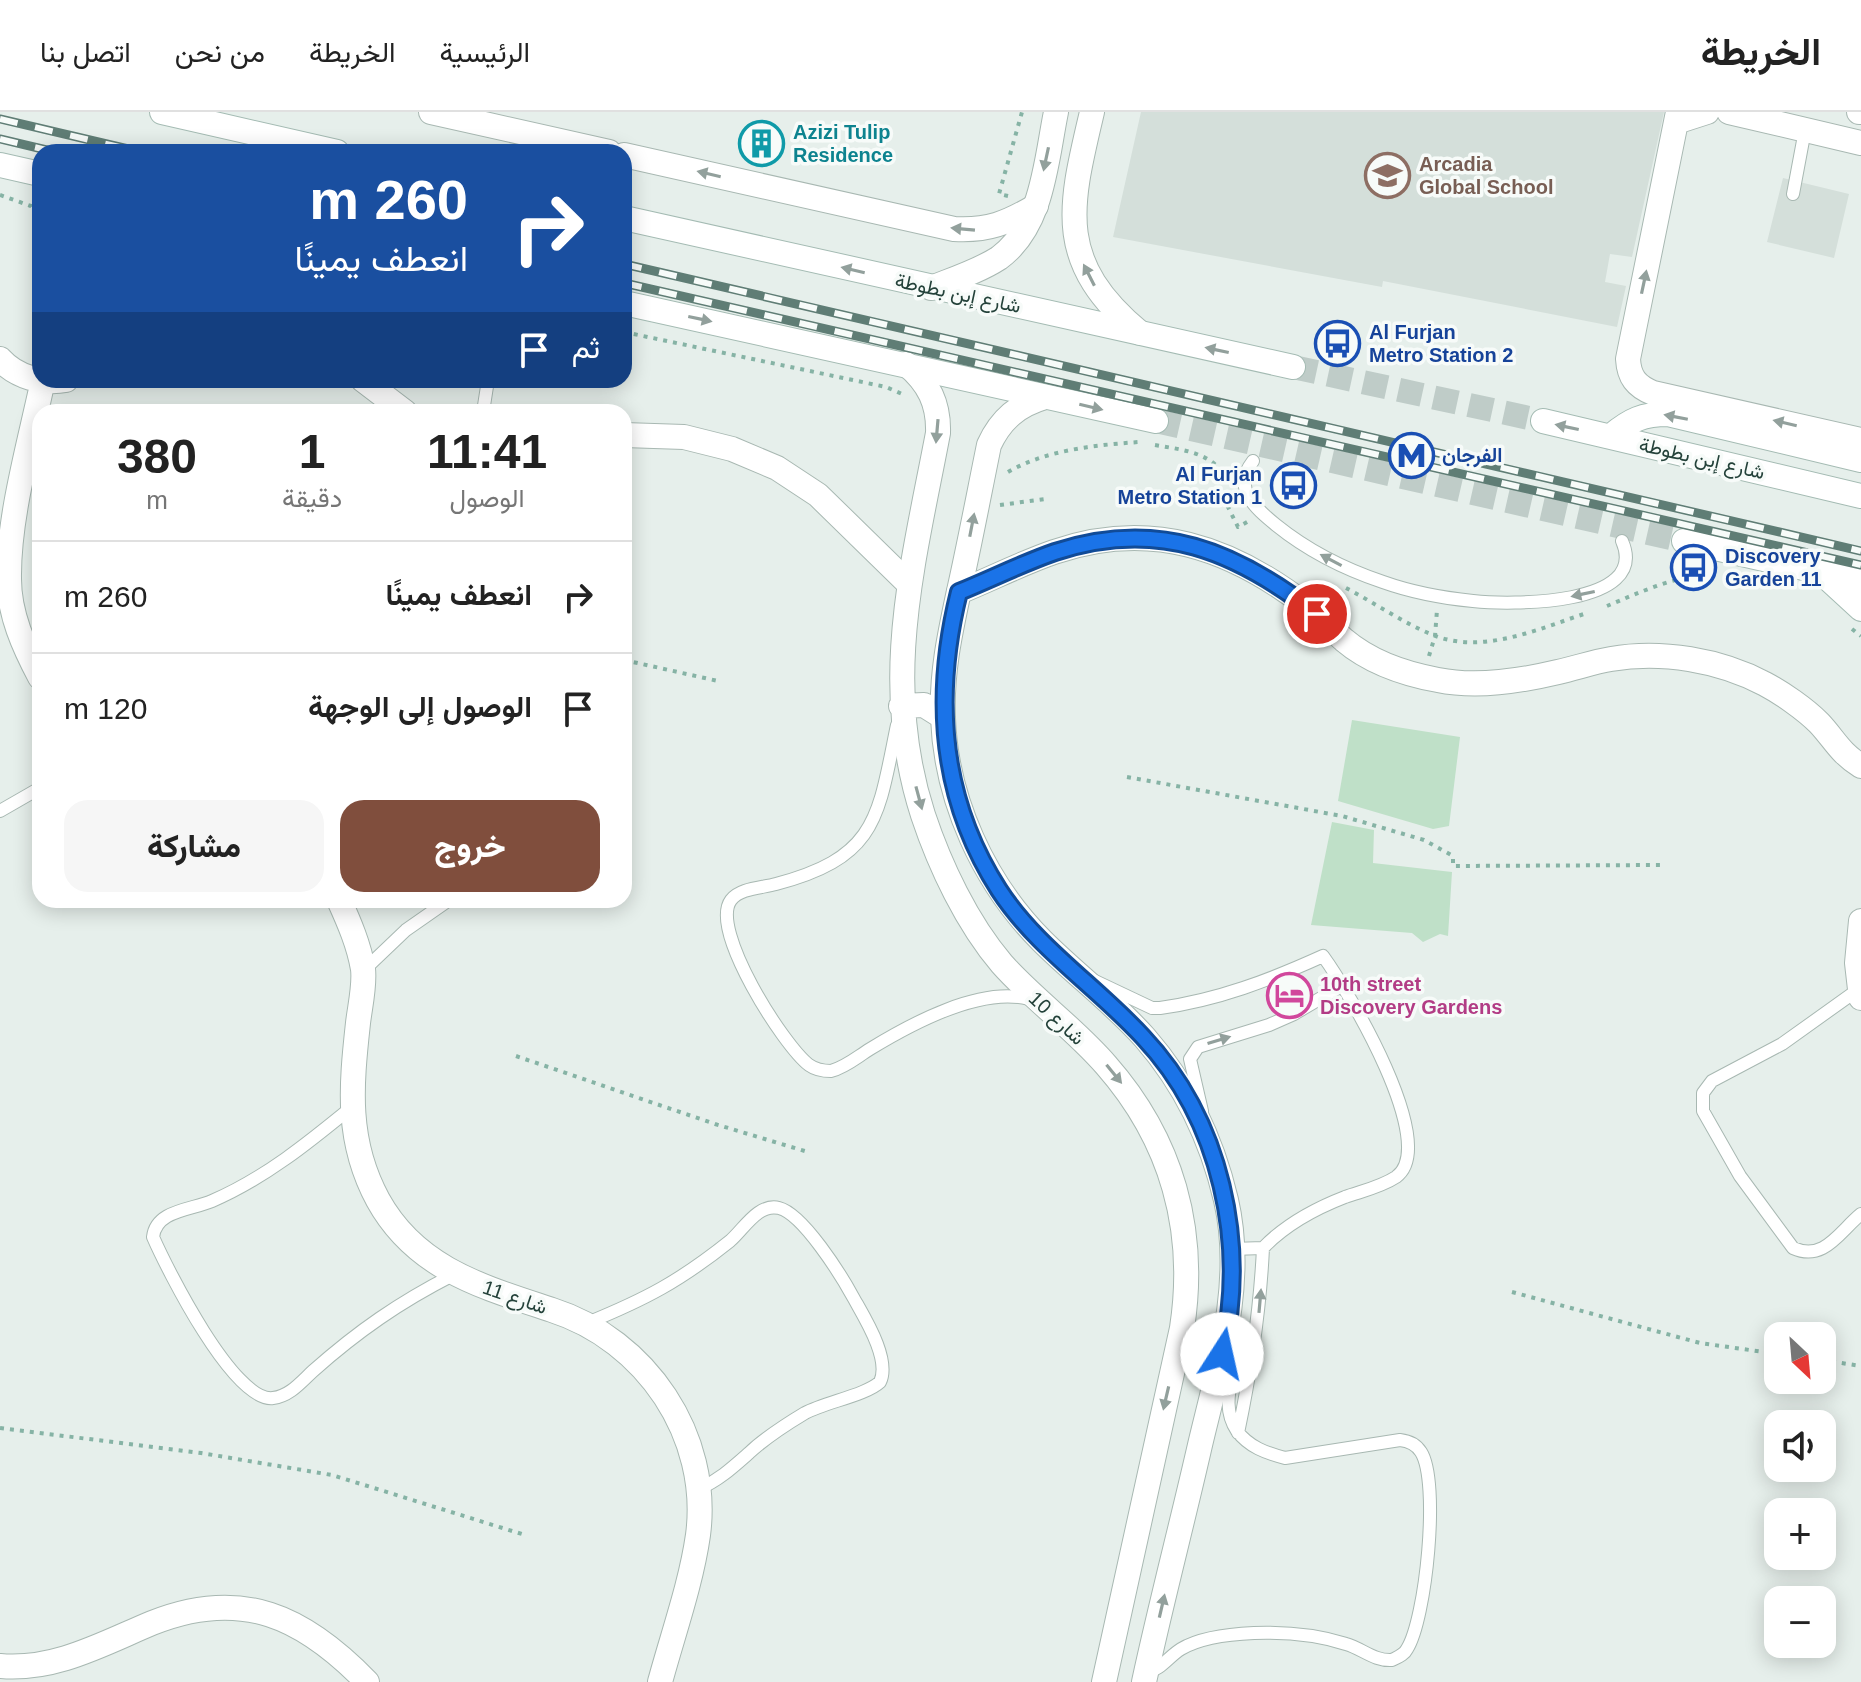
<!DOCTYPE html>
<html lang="ar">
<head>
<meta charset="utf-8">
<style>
  body { margin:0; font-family:Helvetica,Vazirmatn,sans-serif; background:#f6f6f6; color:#222; direction:rtl; height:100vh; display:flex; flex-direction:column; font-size:30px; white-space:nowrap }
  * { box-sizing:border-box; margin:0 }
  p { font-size:26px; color:#767676 }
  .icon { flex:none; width:44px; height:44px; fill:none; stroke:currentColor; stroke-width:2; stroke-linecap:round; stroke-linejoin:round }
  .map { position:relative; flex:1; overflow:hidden; direction:ltr }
  .side { position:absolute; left:32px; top:292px; width:600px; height:504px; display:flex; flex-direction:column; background:#fff; border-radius:24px; box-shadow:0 4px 20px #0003; direction:rtl }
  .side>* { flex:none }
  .top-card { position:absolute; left:32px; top:32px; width:600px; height:244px; border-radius:24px; box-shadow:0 4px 20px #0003; direction:rtl; background:#1a4fa0; color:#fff; overflow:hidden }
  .needle { width:52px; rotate:154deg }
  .controls { position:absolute; left:1764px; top:1210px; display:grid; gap:16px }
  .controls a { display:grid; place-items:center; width:72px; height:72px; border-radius:16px; background:#fff; box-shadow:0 4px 20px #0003; font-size:40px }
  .pin { position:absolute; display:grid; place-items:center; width:68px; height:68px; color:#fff; margin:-34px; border:4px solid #fff; border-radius:50%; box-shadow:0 2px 8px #0007 }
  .me { position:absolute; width:88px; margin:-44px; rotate:10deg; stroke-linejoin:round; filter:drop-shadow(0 0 6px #0008) }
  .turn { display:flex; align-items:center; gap:28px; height:168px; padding:0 32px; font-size:36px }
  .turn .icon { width:104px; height:104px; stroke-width:2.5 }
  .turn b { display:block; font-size:56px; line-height:68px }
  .then { display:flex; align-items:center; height:76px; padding:0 32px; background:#0003; gap:16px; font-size:30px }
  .eta { display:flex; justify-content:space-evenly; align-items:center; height:136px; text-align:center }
  .eta b { font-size:48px; font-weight:800; line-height:56px }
  .action { display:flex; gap:16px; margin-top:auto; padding:16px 32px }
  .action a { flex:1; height:92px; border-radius:24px; background:#804e3d; color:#fff; font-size:32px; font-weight:800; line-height:92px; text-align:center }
  .action a+a { background:#f6f6f6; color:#222 }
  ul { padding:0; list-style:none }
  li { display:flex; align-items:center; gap:24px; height:112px; padding:0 32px; border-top:2px solid #e0e0e0 }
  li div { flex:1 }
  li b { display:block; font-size:30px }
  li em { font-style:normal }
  header { display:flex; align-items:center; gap:48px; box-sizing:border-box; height:112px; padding:0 40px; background:#fff; border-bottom:2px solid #e0e0e0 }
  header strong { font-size:38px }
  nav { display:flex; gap:44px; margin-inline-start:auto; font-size:28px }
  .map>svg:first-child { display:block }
  .built { fill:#d4dfda }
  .green { fill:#bfe0c8 }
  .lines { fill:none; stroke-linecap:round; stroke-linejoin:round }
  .secondary-tunnel { stroke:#bfccc8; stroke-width:24; stroke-dasharray:24 12; stroke-linecap:butt }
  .service-casing { stroke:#a8b8b2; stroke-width:14 }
  .minor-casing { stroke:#a8b8b2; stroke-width:26 }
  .tertiary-casing { stroke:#a8b8b2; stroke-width:26 }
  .secondary-casing { stroke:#a4bbb3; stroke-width:26 }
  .path { stroke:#86b3a5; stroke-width:4; stroke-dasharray:4 6; stroke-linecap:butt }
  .service { stroke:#fff; stroke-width:12 }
  .minor { stroke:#fff; stroke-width:24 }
  .tertiary { stroke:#fff; stroke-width:24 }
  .secondary { stroke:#fff; stroke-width:24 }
  .rail-casing { stroke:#5f7d75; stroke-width:9 }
  .rail { stroke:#f7fbf9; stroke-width:6; stroke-dasharray:18; stroke-linecap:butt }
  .oneway { fill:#92a09c }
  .route-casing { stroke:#114b97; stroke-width:20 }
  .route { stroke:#1a73e8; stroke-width:14 }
  .labels { text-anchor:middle; stroke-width:7; stroke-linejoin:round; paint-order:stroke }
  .culture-label { font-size:20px; font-weight:bold; fill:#0d838f; stroke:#f7fbf9; text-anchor:start }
  .education-label { font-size:20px; font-weight:bold; fill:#785e54; stroke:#f7fbf9; text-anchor:start }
  .street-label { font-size:20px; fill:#24423a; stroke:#f7fbf9 }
  .transit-label { font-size:20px; font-weight:bold; fill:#164399; stroke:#f7fbf9; text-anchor:start }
  .hotel-label { font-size:20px; font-weight:bold; fill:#b23c85; stroke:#f7fbf9; text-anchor:start }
</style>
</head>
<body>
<header>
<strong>الخريطة</strong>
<nav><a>الرئيسية</a><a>الخريطة</a><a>من نحن</a><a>اتصل بنا</a></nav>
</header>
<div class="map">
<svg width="1861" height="1570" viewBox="0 0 1861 1570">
  <rect width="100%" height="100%" fill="#e6efeb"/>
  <path class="built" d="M1141 0H1664L1632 145 1610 142 1605 170 1626 174 1617 215 1383 169 1382 175 1113 125Z
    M1783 66 1849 82 1834 146 1767 130Z"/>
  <path class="green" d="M1352 608 1460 625 1449 714 1433 717 1338 689Z
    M1332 710 1374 718 1373 751 1452 760 1448 824 1440 822 1423 830 1412 821 1311 813Z"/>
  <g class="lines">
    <path class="secondary-tunnel" d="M1293 255 1543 309
      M1156 309 1684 429"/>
    <defs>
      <path id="service" d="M1793 82 1805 18
        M483 300 488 268
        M1253 349C1232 376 1254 395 1276 413 1307 438 1344 457 1383 470 1411 480 1443 486 1473 489 1508 493 1651 495 1622 429
        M897 613C878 705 878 745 776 772 762 776 740 776 731 788 709 817 783 933 809 953 816 958 822 959 831 959 846 955 857 945 870 937 911 912 980 874 1029 887
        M0 699 40 676
        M363 859 406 818 449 788
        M1095 869 1152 896H1160C1218 888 1270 868 1323 844 1347 877 1441 1033 1396 1065 1381 1075 1362 1079 1345 1085 1314 1097 1286 1112 1263 1136L1232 1137
        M1859 877 1782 932 1712 969 1703 981V999L1740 1064 1793 1136C1824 1150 1839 1120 1861 1102
        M352 995C308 1031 265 1066 212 1089 191 1098 156 1098 153 1125 167 1157 234 1291 273 1286 290 1284 301 1270 313 1259 358 1219 400 1190 453 1163
        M1202 999 1190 947 1198 935 1269 913 1294 902 1343 873
        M587 1211C646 1187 680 1169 730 1129 744 1117 758 1091 779 1096 803 1102 841 1163 853 1185 864 1205 891 1247 880 1270 866 1283 826 1290 805 1301 785 1313 766 1325 749 1341 732 1356 719 1368 699 1377
        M1238 1321C1251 1259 1260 1199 1263 1136
        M1146 1561C1162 1557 1168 1545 1181 1537 1201 1525 1231 1522 1254 1521 1284 1520 1318 1523 1346 1532 1363 1537 1374 1549 1392 1548 1398 1545 1404 1543 1407 1537 1426 1507 1440 1370 1421 1340 1416 1332 1409 1329 1400 1328L1285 1346C1266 1341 1249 1335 1237 1319 1214 1285 1247 1249 1230 1215"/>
      <path id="minor" d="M431 0 609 40
        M1678 0 1628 247C1629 265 1636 274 1653 281L1861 328
        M1729 0 1861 31
        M1859 0H1861
        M1676 10 1707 0
        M624 43 954 117C988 119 1007 111 1036 94
        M0 247C16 265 42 272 66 268
        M363 268 405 300
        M624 323 684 325 732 337 777 356 818 383 909 472
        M959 480C991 467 1022 451 1054 440 1150 407 1231 435 1308 495 1321 505 1332 517 1344 528 1370 550 1405 562 1438 568 1477 576 1520 569 1558 560 1576 556 1593 550 1611 547 1661 538 1720 548 1765 572 1782 581 1805 597 1819 611 1835 628 1839 640 1861 654
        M40 565C24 535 9 502 9 467 8 405 30 330 43 268
        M339 788C349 810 359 833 363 857 365 873 360 894 358 911 351 975 346 1029 378 1088 416 1157 483 1175 552 1198 646 1228 711 1324 698 1423 691 1472 673 1522 660 1570
        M1861 809 1857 851 1861 886
        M0 1554C55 1559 104 1531 152 1511 242 1475 304 1505 367 1570"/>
      <path id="tertiary" d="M1092 0C1069 97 1055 150 1140 221
        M931 176C954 167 979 159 999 146 1043 114 1046 49 1056 0
        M906 252C929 271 939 292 938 321 913 453 880 570 923 703 940 754 967 811 1002 852 1034 888 1074 916 1106 953 1172 1028 1197 1118 1182 1216L1104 1570
        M1045 285C1018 293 1001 307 989 333 979 382 970 430 959 479 950 521 941 562 943 606 946 688 984 771 1042 829 1075 862 1114 891 1145 926 1185 972 1212 1028 1226 1088 1245 1170 1219 1253 1200 1333 1182 1412 1161 1491 1144 1570
        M901 594 924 593 943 605"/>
      <path id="secondary" d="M162 0 337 40
        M0 53 40 62
        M624 106 1293 255
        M624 191 1156 309
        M1543 309 1861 384
        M1611 324C1630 308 1643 302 1668 302L1861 348
        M1684 429 1861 469
        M1824 463 1861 497"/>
    </defs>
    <use href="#service" class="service-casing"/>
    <use href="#minor" class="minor-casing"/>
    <use href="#tertiary" class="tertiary-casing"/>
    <use href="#secondary" class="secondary-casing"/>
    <path class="path" d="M0 83 31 94 40 105
      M1008 84 999 82 1022 0
      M624 220 886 275 902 282
      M1155 333C1183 338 1212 340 1227 367
      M1008 360C1046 338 1095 333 1139 330
      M1207 388 1221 381 1238 415 1249 409
      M1000 393 1045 387
      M1346 476C1375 491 1403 511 1433 523 1482 543 1538 517 1584 502
      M1607 494C1638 481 1684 460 1717 462
      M1852 517 1861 524
      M1429 544 1435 524 1437 498
      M624 548 718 569
      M1127 665 1342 704 1424 728 1453 744V754L1662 753
      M516 944 715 1012 808 1040
      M1512 1180 1700 1231 1778 1242
      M1822 1248 1861 1254
      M0 1316 201 1341 332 1363 525 1423"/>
    <use href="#service" class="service"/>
    <use href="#minor" class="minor"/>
    <use href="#tertiary" class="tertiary"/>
    <use href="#secondary" class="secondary"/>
    <defs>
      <path id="rail" d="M0 7 141 40
        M0 27 55 40
        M624 152 1861 439
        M624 171 1861 453"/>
    </defs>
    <use href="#rail" class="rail-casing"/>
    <use href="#rail" class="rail"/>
  </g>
  <defs><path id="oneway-solid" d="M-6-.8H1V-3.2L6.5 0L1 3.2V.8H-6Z" transform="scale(2)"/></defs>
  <g class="oneway">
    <use href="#oneway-solid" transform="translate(1046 47) rotate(102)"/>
    <use href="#oneway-solid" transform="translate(709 62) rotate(-167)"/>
    <use href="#oneway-solid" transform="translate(963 117) rotate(-175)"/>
    <use href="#oneway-solid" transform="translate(853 158) rotate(-167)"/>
    <use href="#oneway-solid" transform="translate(1089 163) rotate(-117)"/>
    <use href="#oneway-solid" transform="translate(1644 170) rotate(-78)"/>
    <use href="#oneway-solid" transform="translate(700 207) rotate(12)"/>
    <use href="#oneway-solid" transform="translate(1217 238) rotate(-168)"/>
    <use href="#oneway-solid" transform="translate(1091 295) rotate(13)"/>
    <use href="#oneway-solid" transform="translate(1676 305) rotate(-169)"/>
    <use href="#oneway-solid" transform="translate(1785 311) rotate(-167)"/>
    <use href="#oneway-solid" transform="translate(1567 315) rotate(-168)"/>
    <use href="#oneway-solid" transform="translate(937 319) rotate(95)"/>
    <use href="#oneway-solid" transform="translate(972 413) rotate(-79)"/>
    <use href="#oneway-solid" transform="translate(1331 448) rotate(-152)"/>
    <use href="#oneway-solid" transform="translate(1583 482) rotate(168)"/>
    <use href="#oneway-solid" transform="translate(919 686) rotate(75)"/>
    <use href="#oneway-solid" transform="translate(1219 928) rotate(-17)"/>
    <use href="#oneway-solid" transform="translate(1114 962) rotate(51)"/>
    <use href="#oneway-solid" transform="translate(1260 1189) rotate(-85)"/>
    <use href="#oneway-solid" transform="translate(1166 1286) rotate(103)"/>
    <use href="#oneway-solid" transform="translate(1162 1494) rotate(-77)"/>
  </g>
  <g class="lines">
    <defs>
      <path id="route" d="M1222 1242C1248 1132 1221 1008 1143 925 1097 875 1036 835 999 778 940 686 933 584 959 480 991 467 1023 451 1055 440 1158 406 1236 439 1317 502"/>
    </defs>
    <use href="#route" class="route-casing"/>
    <use href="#route" class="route"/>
  </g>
  <defs>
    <symbol id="building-ring" viewBox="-11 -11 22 22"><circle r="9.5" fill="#f7fbf9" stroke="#0f9aa8" stroke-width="1.5"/><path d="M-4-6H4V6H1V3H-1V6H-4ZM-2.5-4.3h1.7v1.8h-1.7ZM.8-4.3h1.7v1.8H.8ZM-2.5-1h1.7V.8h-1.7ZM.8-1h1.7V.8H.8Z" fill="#0f9aa8"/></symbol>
    <symbol id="school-ring" viewBox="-11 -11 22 22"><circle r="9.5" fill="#f7fbf9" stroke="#8d6e63" stroke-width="1.5"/><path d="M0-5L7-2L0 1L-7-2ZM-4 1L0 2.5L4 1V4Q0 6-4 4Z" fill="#8d6e63"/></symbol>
    <symbol id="bus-ring" viewBox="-11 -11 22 22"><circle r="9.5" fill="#f7fbf9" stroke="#1a4fb4" stroke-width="1.5"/><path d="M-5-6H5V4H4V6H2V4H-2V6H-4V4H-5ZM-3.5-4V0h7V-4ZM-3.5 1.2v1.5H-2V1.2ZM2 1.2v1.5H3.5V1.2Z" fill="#1a4fb4"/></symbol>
    <symbol id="metro-ring" viewBox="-11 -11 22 22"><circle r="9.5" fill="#f7fbf9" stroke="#1a4fb4" stroke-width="1.5"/><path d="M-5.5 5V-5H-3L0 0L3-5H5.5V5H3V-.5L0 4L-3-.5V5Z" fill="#1a4fb4"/></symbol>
    <symbol id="hotel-ring" viewBox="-11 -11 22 22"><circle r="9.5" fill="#f7fbf9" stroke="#d1479c" stroke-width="1.5"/><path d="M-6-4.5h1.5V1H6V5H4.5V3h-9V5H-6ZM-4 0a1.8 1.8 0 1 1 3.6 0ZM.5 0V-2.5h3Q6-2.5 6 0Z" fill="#d1479c"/></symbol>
  </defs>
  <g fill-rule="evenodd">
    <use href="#building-ring" x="736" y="6" width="51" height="51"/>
    <use href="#school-ring" x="1362" y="38" width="51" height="51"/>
    <use href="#bus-ring" x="1312" y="206" width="51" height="51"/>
    <use href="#metro-ring" x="1386" y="318" width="51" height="51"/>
    <use href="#bus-ring" x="1268" y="348" width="51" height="51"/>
    <use href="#bus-ring" x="1668" y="430" width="51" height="51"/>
    <use href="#hotel-ring" x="1264" y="858" width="51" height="51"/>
  </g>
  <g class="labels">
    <g class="culture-label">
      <text x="793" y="27">Azizi Tulip<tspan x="793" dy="23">Residence</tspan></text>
    </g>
    <g class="education-label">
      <text x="1419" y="59">Arcadia<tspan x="1419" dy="23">Global School</tspan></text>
    </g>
    <g class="street-label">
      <text transform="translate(958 181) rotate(12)" y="7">شارع إبن بطوطة</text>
      <text transform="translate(1702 346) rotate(13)" y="7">شارع إبن بطوطة</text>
      <text transform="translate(1057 906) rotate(43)" y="7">شارع 10</text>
      <text transform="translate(515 1185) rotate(19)" y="7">شارع 11</text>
    </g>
    <g class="transit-label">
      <text x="1369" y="227">Al Furjan<tspan x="1369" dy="23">Metro Station 2</tspan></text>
      <text x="1442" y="350">الفرجان</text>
      <text x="1262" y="369" text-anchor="end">Al Furjan<tspan x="1262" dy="23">Metro Station 1</tspan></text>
      <text x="1725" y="451">Discovery<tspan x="1725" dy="23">Garden 11</tspan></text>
    </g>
    <g class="hotel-label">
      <text x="1320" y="879">10th street<tspan x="1320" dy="23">Discovery Gardens</tspan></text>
    </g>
  </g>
</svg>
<div class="controls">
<a><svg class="needle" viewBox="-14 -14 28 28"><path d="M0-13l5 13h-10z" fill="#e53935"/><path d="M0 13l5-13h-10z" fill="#767676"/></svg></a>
<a><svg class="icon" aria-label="sound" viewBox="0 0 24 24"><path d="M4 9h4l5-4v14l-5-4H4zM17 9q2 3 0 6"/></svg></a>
<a>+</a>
<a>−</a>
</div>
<div class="pin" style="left:1317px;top:502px;background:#d93025"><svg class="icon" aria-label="arrive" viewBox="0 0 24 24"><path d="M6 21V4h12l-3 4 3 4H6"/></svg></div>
<svg class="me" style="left:1222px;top:1242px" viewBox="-20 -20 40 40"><circle r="19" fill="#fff"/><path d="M0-13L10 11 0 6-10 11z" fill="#1a73e8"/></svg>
<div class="top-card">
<div class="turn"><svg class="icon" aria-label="right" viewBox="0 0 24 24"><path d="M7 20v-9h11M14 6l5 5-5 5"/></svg><div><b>260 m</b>انعطف يمينًا</div></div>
<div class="then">ثم<svg class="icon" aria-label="arrive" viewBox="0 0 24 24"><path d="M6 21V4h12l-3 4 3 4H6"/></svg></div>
</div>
<section class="side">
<div class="eta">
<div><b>11:41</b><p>الوصول</p></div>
<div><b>1</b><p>دقيقة</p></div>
<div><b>380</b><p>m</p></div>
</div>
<ul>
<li><svg class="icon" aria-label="right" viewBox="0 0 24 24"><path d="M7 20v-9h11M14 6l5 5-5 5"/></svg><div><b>انعطف يمينًا</b></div><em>260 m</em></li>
<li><svg class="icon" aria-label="arrive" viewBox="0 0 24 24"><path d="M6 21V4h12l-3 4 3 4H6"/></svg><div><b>الوصول إلى الوجهة</b></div><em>120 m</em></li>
</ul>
<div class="action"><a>خروج</a><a>مشاركة</a></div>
</section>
</div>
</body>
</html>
